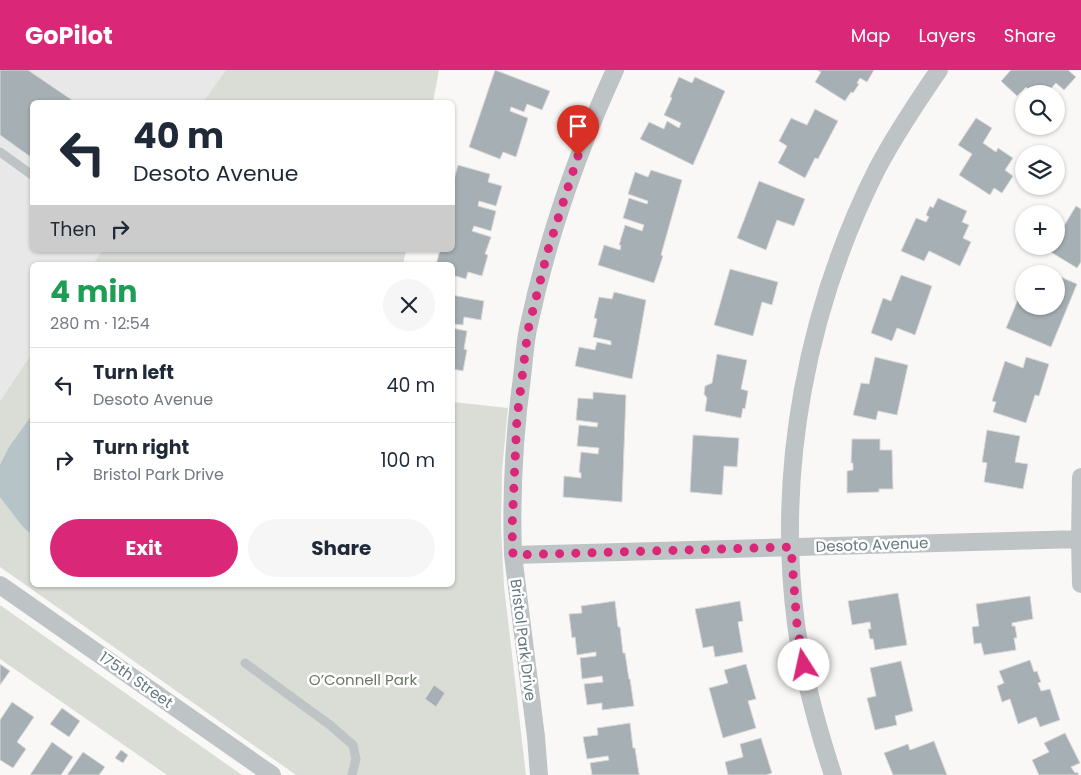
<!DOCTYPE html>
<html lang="en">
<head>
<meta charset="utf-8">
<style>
  body { margin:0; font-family:Poppins,sans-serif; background:#f6f6f7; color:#1f2937; height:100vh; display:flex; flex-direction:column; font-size:19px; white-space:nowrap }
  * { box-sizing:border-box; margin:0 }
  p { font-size:16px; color:#747a83 }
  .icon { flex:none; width:28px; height:28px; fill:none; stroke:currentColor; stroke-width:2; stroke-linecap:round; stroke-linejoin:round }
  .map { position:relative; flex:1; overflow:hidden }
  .details { position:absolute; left:30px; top:192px; width:425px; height:325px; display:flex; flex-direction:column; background:#fff; border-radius:8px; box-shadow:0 1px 4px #0004 }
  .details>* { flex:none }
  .banner { position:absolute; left:30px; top:30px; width:425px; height:152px; border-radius:8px; box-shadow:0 1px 4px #0004; background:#fff; color:#1f2937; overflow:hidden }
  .controls { position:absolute; left:1015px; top:15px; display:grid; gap:10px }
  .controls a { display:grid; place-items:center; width:50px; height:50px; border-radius:50%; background:#fff; box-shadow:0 1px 4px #0004; font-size:25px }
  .pin { position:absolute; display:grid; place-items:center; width:42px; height:42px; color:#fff; margin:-51px -21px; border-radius:50% 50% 50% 0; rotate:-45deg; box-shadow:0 0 5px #0007 }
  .pin .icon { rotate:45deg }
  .me { position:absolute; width:55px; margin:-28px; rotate:350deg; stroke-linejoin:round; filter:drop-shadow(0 0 4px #0008) }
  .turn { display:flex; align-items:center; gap:18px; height:105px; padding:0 20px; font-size:22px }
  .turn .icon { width:65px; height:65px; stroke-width:2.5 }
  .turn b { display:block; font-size:35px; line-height:42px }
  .then { display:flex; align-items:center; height:48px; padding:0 20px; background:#0003; gap:10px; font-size:19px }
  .round { display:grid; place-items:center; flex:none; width:52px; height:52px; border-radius:26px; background:#f6f6f7 }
  .summary { display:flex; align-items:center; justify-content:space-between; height:85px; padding:0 20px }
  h1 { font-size:30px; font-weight:700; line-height:38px; color:#1e9e55 }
  .primary-button { display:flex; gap:10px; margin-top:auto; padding:10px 20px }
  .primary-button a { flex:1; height:58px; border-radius:30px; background:#db2777; color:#fff; font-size:20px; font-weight:700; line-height:58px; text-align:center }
  .primary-button a+a { background:#f6f6f7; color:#1f2937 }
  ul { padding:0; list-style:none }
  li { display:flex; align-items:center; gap:15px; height:75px; padding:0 20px; border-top:1px solid #e0e1e3 }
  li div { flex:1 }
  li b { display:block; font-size:19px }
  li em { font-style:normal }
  header { display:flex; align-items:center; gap:30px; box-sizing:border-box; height:70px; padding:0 25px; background:#db2777; color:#fff }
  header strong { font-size:24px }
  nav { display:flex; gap:28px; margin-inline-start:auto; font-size:18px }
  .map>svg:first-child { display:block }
  .built { fill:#e7e8e7 }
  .green { fill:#daddd6 }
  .water { fill:#b7c4c7 }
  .building { fill:#a6afb3; stroke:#dbdad9 }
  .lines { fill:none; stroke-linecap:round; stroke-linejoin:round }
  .service { stroke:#bec4c6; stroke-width:9 }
  .minor { stroke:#bec4c6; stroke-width:18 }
  .route { stroke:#db2777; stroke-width:9; stroke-dasharray:0 16.2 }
  .labels { text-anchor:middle; stroke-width:5; stroke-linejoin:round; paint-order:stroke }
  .street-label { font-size:15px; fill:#66787f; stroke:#fff }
  .park-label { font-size:15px; fill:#6b7765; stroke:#fff }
</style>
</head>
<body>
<header>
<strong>GoPilot</strong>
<nav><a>Map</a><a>Layers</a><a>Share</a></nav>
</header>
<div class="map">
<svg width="1081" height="705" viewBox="0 0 1081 705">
  <rect width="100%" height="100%" fill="#f9f8f7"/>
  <path class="built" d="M0 0H226L203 32H32V180H103L92 195H32V283L0 331Z"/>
  <path class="green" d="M226 0H439L433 32H203Z
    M103 180H406L403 195H92Z
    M32 283V515H452L453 332 508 338 502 401 501 456 504 516 526 705H296L0 497V331Z
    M0 535 242 705H167L0 589Z"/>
  <path class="water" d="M32 345V465L23 457 0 427V395L9 377Z"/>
  <path class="building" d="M0 0H28L75 32H32V88L0 65Z
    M495 0 550 21 542 40 527 34 524 42 511 37 510 41 528 48 516 87 503 82 500 89 469 77Z
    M817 0H874L867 12 860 8 857 13 859 14 853 23 851 22 845 31 815 12 821 2Z
    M1011 0H1068L1076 7 1064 20 1056 13 1046 24H1034L1026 17 1017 26 1001 11Z
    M679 7 692 13 695 7 725 21 693 95 640 69 649 52 664 59 667 51 679 58 681 53 664 45 672 28 670 27Z
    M815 39 838 51 818 89 815 88 805 108 778 93 787 76 779 71 791 48 807 55Z
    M976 48 992 58 983 73 996 82 998 78 1013 88 1005 100 1013 106 1002 123 994 118 990 125 959 105 972 84 958 75Z
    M458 95 490 104 488 112 502 116 496 136 479 131 478 136 496 141 491 161 474 156 472 161 491 167 485 184 488 185 482 206 468 202 466 209 452 205V195H436L440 180H452V117Z
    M651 100 682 110 661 185 663 186 654 213 598 195 604 175 620 180 621 175H619L625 155 642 161 644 155 623 148 629 128 647 134 648 131 628 124 635 102 648 107Z
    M759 111 805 129 794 156 777 150 766 180 737 168Z
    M938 128 967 141 962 152 969 155 963 168 971 172 960 196 929 181 924 191 901 181 916 148 926 152 929 147 926 145 930 136 933 138Z
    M1076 136 1081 139V192L1077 198 1049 181 1052 176H1056V169Z
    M1035 196 1053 204H1028L1031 198Z
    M730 199 778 212 772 235 762 232 753 266 714 255Z
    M901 205 932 216 915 265 897 258 892 271 871 263 883 228 891 231Z
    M1056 205 1077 214 1051 277 1006 258 1024 215V236H1056Z
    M614 222 646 230 632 309 575 296 579 277 595 280 597 272 611 275V271L593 267 597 249 594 248 599 227 612 229Z
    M452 225 484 231 481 250 464 247 463 255 452 254Z
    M452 258 467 261 464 279 467 280 463 301 452 299Z
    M717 284 747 290 741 319 748 321 745 339 743 338 741 348 705 341 707 328 704 324 705 316 712 313Z
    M875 287 908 295 897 345 878 341 876 350 853 345 861 313 869 314Z
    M1026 287 1049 294 1039 326 1035 325 1026 353 993 342 996 332 992 331 1005 291 1023 298Z
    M593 322 626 325 622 432 563 427 564 406 581 408V403L579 402 581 382 598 384 599 378 577 376 579 355 597 357 598 353 576 350 578 328 593 329Z
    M987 360 1020 366 1015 392 1028 394 1023 419 984 412 987 393 982 392Z
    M693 365 739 368 737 397 724 396 722 425 690 422Z
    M852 369H880V380H892L893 419H879V422L847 423V401L853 400V393H851Z
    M898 523 907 575 875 580 873 569H870L868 559H871L870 552 852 555 848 531Z
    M1030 526 1033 549 1012 553V556H1015L1017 568H1014L1016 580 984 585 981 573 974 574 972 557 979 556 976 534Z
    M615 531 618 557H620L623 583H625L629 609H630L634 636 602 640V633L587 635 584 614 603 612 602 606 582 609 580 588 596 586V582L577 585 575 567 572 568 569 544 582 543 581 536Z
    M740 531 743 551 738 552 743 582 715 587 713 576 703 578 695 539Z
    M1030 590 1034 602 1037 601 1041 612 1038 613 1041 621 1050 619 1060 650 1040 657 1036 647 1018 654 1010 629 1002 632 997 616 1004 613 999 601Z
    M901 591 913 641 895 646 897 655 875 660 867 628 876 626 870 598Z
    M0 594 10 601 0 615Z
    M746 594 756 629 748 631 756 658 723 668 709 618 728 613 724 600Z
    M434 615 445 623 436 637 425 629Z
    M12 632 34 647 17 672 26 679 13 698 0 690V650Z
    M62 638 80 651 69 667 50 654Z
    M630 653 633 678H635L639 704 640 705H592L590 693 609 690 608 686 587 689 583 667 598 665 597 658Z
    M1065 663 1080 693 1071 697 1075 703 1077 702 1079 705H1039L1032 690 1049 682 1044 673Z
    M761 668 772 703 766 705H728L725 692 743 687 740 674Z
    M934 671 947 705H893L884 683 908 674 910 680Z
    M52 672 73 687 61 705H30Z
    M121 680 128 685 123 693 115 688Z
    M83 682 105 697 99 705H67Z"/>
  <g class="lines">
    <path class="service" d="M0 82 32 105
      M245 593 330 655 353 675 356 689 352 705"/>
    <path class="minor" d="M1081 407 1080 470 1081 514
      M513 485 1081 469
      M0 515 272 705
      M539 705 536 667 513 485C511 426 514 366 522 307 524 291 525 274 528 259 547 169 577 83 615 0
      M833 705C817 656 803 605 796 554 776 399 807 238 877 99 895 65 917 32 939 0"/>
  </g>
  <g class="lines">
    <path class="route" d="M578 86 548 180 528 260 517 348 512 459 513 485 791 477 797 555 804 595"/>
  </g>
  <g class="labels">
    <g class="street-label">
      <text transform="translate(872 475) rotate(-2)" y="5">Desoto Avenue</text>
      <text transform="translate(523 570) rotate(83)" y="5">Bristol Park Drive</text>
      <text transform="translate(136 610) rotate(35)" y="5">175th Street</text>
    </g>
    <g class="park-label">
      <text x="363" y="615">O’Connell Park</text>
    </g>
  </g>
</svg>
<div class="controls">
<a><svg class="icon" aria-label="search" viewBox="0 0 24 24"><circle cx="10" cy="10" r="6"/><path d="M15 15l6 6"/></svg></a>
<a><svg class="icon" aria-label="layers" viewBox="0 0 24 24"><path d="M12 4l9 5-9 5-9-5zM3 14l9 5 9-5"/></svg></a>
<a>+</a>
<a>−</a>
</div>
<div class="pin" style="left:578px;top:86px;background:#d93025"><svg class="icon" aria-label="arrive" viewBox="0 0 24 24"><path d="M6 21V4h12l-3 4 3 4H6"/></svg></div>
<svg class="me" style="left:804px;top:595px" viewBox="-20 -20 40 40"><circle r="19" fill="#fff"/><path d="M0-13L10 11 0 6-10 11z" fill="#db2777"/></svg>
<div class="banner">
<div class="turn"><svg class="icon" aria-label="left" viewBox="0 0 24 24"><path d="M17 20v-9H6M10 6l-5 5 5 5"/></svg><div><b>40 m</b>Desoto Avenue</div></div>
<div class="then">Then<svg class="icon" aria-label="right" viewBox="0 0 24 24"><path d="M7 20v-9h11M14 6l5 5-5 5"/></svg></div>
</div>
<section class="details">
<div class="summary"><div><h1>4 min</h1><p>280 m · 12:54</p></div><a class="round"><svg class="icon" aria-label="close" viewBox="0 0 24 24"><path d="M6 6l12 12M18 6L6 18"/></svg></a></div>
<ul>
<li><svg class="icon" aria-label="left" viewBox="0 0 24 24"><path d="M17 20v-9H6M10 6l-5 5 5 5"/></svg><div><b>Turn left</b><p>Desoto Avenue</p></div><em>40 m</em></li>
<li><svg class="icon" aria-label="right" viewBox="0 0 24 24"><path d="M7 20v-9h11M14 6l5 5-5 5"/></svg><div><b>Turn right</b><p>Bristol Park Drive</p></div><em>100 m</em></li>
</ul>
<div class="primary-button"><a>Exit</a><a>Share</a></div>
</section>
</div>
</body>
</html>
